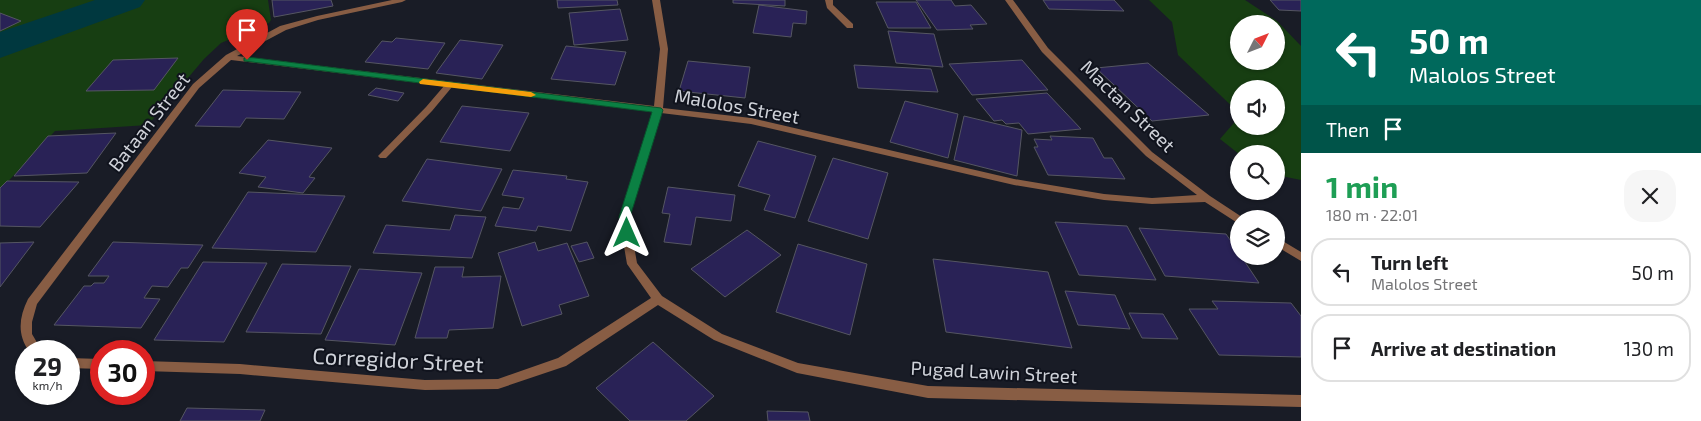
<!DOCTYPE html>
<html lang="en">
<head>
<meta charset="utf-8">
<style>
  body { margin:0; font-family:"Exo 2",sans-serif; background:#f6f6f6; color:#202124; height:100vh; display:flex; flex-direction:column; font-size:19px; white-space:nowrap }
  * { box-sizing:border-box; margin:0 }
  p { font-size:16px; color:#757577 }
  .icon { flex:none; width:28px; height:28px; fill:none; stroke:currentColor; stroke-width:2; stroke-linecap:round; stroke-linejoin:round }
  .map { position:relative; flex:1; overflow:hidden }
  .sheet { display:flex; flex-direction:column; background:#fff; width:400px }
  .sheet>* { flex:none }
  .top-card { background:#00695c; color:#fff; overflow:hidden }
  .needle { width:32px; rotate:48deg }
  .buttons { position:absolute; left:1230px; top:15px; display:grid; gap:10px }
  .buttons a { display:grid; place-items:center; width:55px; height:55px; border-radius:50%; background:#fff; box-shadow:0 1px 4px #0004; font-size:25px }
  .speed { position:absolute; left:15px; top:340px; display:flex; gap:10px; font-size:25px; font-weight:700; text-align:center }
  .speed>* { display:grid; place-content:center; width:65px; height:65px; border-radius:50%; background:#fff; box-shadow:0 1px 4px #0004; line-height:1 }
  .speed small { font-size:12px; font-weight:400 }
  .speed .limit { border:8px solid #d22; background:#fff; color:#111 }
  .pin { position:absolute; display:grid; place-items:center; width:42px; height:42px; color:#fff; margin:-51px -21px; border-radius:50% 50% 50% 0; rotate:-45deg; box-shadow:0 0 5px #0007 }
  .pin .icon { rotate:45deg }
  .me { position:absolute; width:55px; margin:-28px; rotate:0deg; stroke-linejoin:round; filter:drop-shadow(0 0 4px #0008) }
  .turn { display:flex; align-items:center; gap:18px; height:105px; padding:0 25px; font-size:22px }
  .turn .icon { width:65px; height:65px; stroke-width:2.5 }
  .turn b { display:block; font-size:35px; line-height:42px }
  .then { display:flex; align-items:center; height:48px; padding:0 25px; background:#0003; gap:10px; font-size:19px }
  .round { display:grid; place-items:center; flex:none; width:52px; height:52px; border-radius:20px; background:#f6f6f6 }
  .summary { display:flex; align-items:center; justify-content:space-between; height:85px; padding:0 25px }
  h1 { font-size:30px; font-weight:700; line-height:38px; color:#1e9e55 }
  ul { padding:0; list-style:none }
  li { display:flex; align-items:center; gap:15px; height:68px; margin:0 10px 8px; padding:0 15px; border:2px solid #e0e0e0; border-radius:20px }
  li div { flex:1 }
  li b { display:block; font-size:19px }
  li em { font-style:normal }
  main { display:flex; flex:1; min-height:0 }
  .map>svg:first-child { display:block }
  .green { fill:#173e12; fill-rule:evenodd }
  .lines { fill:none; stroke-linecap:round; stroke-linejoin:round }
  .river { fill:#00383f; fill-rule:evenodd }
  .building { fill:#292256; stroke:#555662 }
  .street { fill:#885d44; fill-rule:evenodd }
  .route { fill:#0b8043; stroke:#07532c }
  .slow { fill:#f59e0b }
  .labels { text-anchor:middle; stroke-width:4; stroke-linejoin:round; paint-order:stroke }
  .street-label { font-size:19px; fill:#cfd2d9; stroke:#10131d }
  .near-street-label { font-size:22px; fill:#cfd2d9; stroke:#10131d }
</style>
</head>
<body>
<main>
<div class="map">
<svg width="1301" height="421" viewBox="0 0 1301 421">
  <rect width="100%" height="100%" fill="#191c26"/>
  <path class="green" d="M0 0H268L271 20 269 23 221 43 204 59 148 125 55 131 0 190Z
    M1149 0H1245L1277 21 1301 46V180L1276 175V154H1239L1220 139 1239 117V126H1276V89H1239V113L1178 55 1172 22ZM1239 24H1276V61H1239Z"/>
  <g class="lines">
    <path class="river" d="M95 0H145L140 7 0 58V32Z"/>
  </g>
  <path class="building" d="M272 0H331L333 6 274 17Z
    M557 0H617L618 5 558 8Z
    M733 0H785V6L733 3Z
    M916 0H951L955 6 971 5 987 24 970 25 973 29 937 30Z
    M1043 0H1114L1124 11 1049 9Z
    M1270 0H1301V11L1279 10Z
    M876 2H916L931 28H888Z
    M759 5 807 11 806 24 793 23 791 37 753 33Z
    M620 9 628 40 574 45 569 13Z
    M0 13 21 21 0 31Z
    M888 31 934 34 943 67 896 63Z
    M396 38 445 43 428 69 365 62 382 41 392 42Z
    M460 40 503 45 482 79 436 73Z
    M566 46 626 52 615 85 551 79Z
    M178 58 154 90 86 91 113 60Z
    M1022 60 1048 90 972 95 949 64Z
    M688 61 750 67 745 98 679 91Z
    M1148 63 1209 115 1152 121 1096 68Z
    M854 65 931 69 938 92 858 88Z
    M376 88 404 93 398 101 368 95Z
    M223 90 301 92 284 119 246 118 240 127 195 126Z
    M1047 93 1081 129 1028 134 1019 123 1006 124 1002 120 994 121 976 99Z
    M905 101 958 114 948 158 890 142Z
    M462 106 529 113 510 151 440 142Z
    M964 116 1022 130 1017 176 954 160Z
    M116 133 87 173 14 176 48 136Z
    M1050 136 1093 138 1104 158H1112L1125 179 1048 175 1034 147H1038L1034 139 1052 140Z
    M268 140 332 148 309 177 315 178 303 193 258 187 266 177 239 173Z
    M758 141 816 156 795 218 764 210 770 195 738 186Z
    M833 158 888 173 868 239 808 221Z
    M427 159 502 169 481 211 402 201Z
    M513 170 567 176 566 179 588 182 571 231 538 226 536 231 495 226 503 207 519 209 524 198 502 195Z
    M7 181 79 182 40 227 0 226V188Z
    M668 187 735 195 731 221 696 217 691 245 664 242 670 214 662 213Z
    M248 192 345 196 316 252 212 248Z
    M455 215 486 217 472 258 373 253 386 225 450 230Z
    M1055 222 1127 226 1156 280 1079 275Z
    M1139 228 1226 234 1239 253V256H1241L1259 283 1165 276Z
    M747 230 781 255 725 297 691 269Z
    M34 242 0 287V243Z
    M113 242 203 245 188 268H181L168 287 152 286 144 298 160 299 141 328 54 325 84 286H91L94 283H104L109 276H88Z
    M535 242 538 251 567 243 589 296 559 305 562 314 522 326 498 253Z
    M587 242 594 258 579 262 571 246Z
    M798 244 867 264 850 335 776 312Z
    M933 259 1048 272 1072 348 946 332Z
    M203 262 267 263 224 342 154 340Z
    M282 264 351 266 321 334 246 332Z
    M435 267H464L462 277 501 276 493 328 449 330 447 338H415Z
    M359 269 422 273 395 345 325 340Z
    M1065 291 1115 295 1130 329 1078 325Z
    M1212 301 1291 303 1301 316V357L1219 355 1189 309H1218Z
    M1129 313 1163 314 1178 339 1142 338Z
    M653 342 714 396 686 421H630L596 388Z
    M187 408 265 410 260 421H180Z
    M767 411 808 412 810 421H768Z"/>
  <g class="lines">
    <path class="street" d="M392 0H406L402 2 318 20 286 30 237 56 654 106 660 49 652 0H660L668 49 663 108 751 118 1014 179 1104 194 1152 198 1197 195 1146 156 1042 52 1005 0H1013L1048 48 1152 152 1210 196 1245 219H1239V222H1236L1205 202 1152 204 1104 200 1014 185 751 124 661 113 629 217 637 263 662 296 722 334 798 363 928 386 1301 395V407L928 398 797 373 714 340 658 305 566 366 498 389 425 390 240 374 144 371V361L240 364 425 380 498 379 558 358 651 298 627 264 619 217 653 112 452 87 432 111 386 158H380L378 156 380 154 426 107 444 86 231 60 199 88 37 304 32 322V334L42 351H29C17 335 19 317 28 299L193 84 226 55 280 26 317 16Z
      M825 0H833V5L853 24V28H847L827 8Z
      M1276 237 1301 252V261L1276 246Z
      M69 358 101 359V369L69 368Z"/>
  </g>
  <path class="route" d="M247 57 661 108 663 110 630 217 633 233 627 237 623 236 619 217 652 112 244 61V58Z"/>
  <path class="slow" d="M423 79 531 92 536 95 531 97 420 84 419 82Z"/>
  <g class="labels">
    <g class="street-label">
      <text transform="translate(737 106) rotate(10)" y="7">Malolos Street</text>
      <text transform="translate(1128 106) rotate(44)" y="7">Mactan Street</text>
      <text transform="translate(149 122) rotate(-52)" y="7">Bataan Street</text>
      <text transform="translate(994 372) rotate(3)" y="7">Pugad Lawin Street</text>
    </g>
    <g class="near-street-label">
      <text transform="translate(398 360) rotate(3)" y="8">Corregidor Street</text>
    </g>
  </g>
</svg>
<div class="buttons">
<a><svg class="needle" viewBox="-14 -14 28 28"><path d="M0-13l5 13h-10z" fill="#e53935"/><path d="M0 13l5-13h-10z" fill="#757577"/></svg></a>
<a><svg class="icon" aria-label="sound" viewBox="0 0 24 24"><path d="M4 9h4l5-4v14l-5-4H4zM17 9q2 3 0 6"/></svg></a>
<a><svg class="icon" aria-label="search" viewBox="0 0 24 24"><circle cx="10" cy="10" r="6"/><path d="M15 15l6 6"/></svg></a>
<a><svg class="icon" aria-label="layers" viewBox="0 0 24 24"><path d="M12 4l9 5-9 5-9-5zM3 14l9 5 9-5"/></svg></a>
</div>
<div class="speed"><div>29<small>km/h</small></div><div class="limit">30</div></div>
<div class="pin" style="left:247px;top:60px;background:#d93025"><svg class="icon" aria-label="arrive" viewBox="0 0 24 24"><path d="M6 21V4h12l-3 4 3 4H6"/></svg></div>
<svg class="me" style="left:627px;top:233px" viewBox="-20 -20 40 40"><path d="M0-17L14 15 0 8-14 15z" fill="#0b8043" stroke="#fff" stroke-width="4"/></svg>
</div>
<section class="sheet">
<div class="top-card">
<div class="turn"><svg class="icon" aria-label="left" viewBox="0 0 24 24"><path d="M17 20v-9H6M10 6l-5 5 5 5"/></svg><div><b>50 m</b>Malolos Street</div></div>
<div class="then">Then<svg class="icon" aria-label="arrive" viewBox="0 0 24 24"><path d="M6 21V4h12l-3 4 3 4H6"/></svg></div>
</div>
<div class="summary"><div><h1>1 min</h1><p>180 m · 22:01</p></div><a class="round"><svg class="icon" aria-label="close" viewBox="0 0 24 24"><path d="M6 6l12 12M18 6L6 18"/></svg></a></div>
<ul>
<li><svg class="icon" aria-label="left" viewBox="0 0 24 24"><path d="M17 20v-9H6M10 6l-5 5 5 5"/></svg><div><b>Turn left</b><p>Malolos Street</p></div><em>50 m</em></li>
<li><svg class="icon" aria-label="arrive" viewBox="0 0 24 24"><path d="M6 21V4h12l-3 4 3 4H6"/></svg><div><b>Arrive at destination</b></div><em>130 m</em></li>
</ul>
</section>
</main>
</body>
</html>
